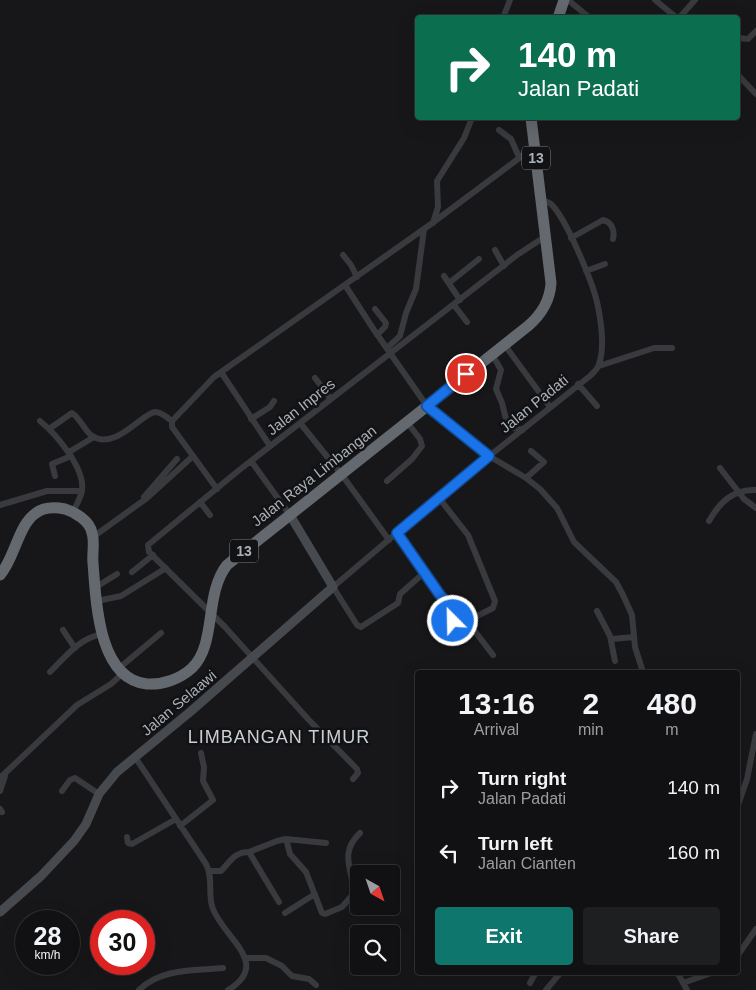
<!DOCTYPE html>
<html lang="en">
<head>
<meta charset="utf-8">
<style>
  body { margin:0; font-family:Helvetica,sans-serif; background:#1e1f21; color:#f1f3f6; height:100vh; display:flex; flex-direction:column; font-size:19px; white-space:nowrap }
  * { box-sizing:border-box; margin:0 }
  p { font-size:16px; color:#9c9da0 }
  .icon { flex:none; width:28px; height:28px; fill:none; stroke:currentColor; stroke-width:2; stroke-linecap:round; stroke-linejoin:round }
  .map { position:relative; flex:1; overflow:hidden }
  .sheet { position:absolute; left:415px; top:670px; width:325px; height:305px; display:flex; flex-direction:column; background:#111113; border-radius:5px; box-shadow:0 5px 20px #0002,0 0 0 1px #303133 }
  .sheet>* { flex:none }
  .guide { position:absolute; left:415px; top:15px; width:325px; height:105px; border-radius:5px; box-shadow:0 5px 20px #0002,0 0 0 1px #303133; background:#0b6e4f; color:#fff; overflow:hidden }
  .needle { width:32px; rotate:140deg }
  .controls { position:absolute; left:350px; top:865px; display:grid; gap:10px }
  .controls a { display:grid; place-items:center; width:50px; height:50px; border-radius:5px; background:#111113; box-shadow:0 5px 20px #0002,0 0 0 1px #303133; font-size:25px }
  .speed { position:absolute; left:15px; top:910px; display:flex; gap:10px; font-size:25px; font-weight:700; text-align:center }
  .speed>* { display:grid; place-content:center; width:65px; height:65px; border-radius:50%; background:#111113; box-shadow:0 5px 20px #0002,0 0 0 1px #303133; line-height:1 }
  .speed small { font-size:12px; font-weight:400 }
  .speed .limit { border:8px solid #d22; background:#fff; color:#111 }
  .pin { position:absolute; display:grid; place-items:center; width:42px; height:42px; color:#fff; margin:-21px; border:2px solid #fff; border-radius:50%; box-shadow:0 1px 5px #0007 }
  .me { position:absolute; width:55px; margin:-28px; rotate:337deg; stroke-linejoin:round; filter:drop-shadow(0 0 4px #0008) }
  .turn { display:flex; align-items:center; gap:18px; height:105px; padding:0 20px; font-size:22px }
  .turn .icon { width:65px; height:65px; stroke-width:2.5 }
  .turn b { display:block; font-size:35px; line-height:42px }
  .eta { display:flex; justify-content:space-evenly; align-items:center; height:85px; text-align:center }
  .eta b { font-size:30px; font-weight:700; line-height:35px }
  .primary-button { display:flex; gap:10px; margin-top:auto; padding:10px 20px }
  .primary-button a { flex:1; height:58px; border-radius:5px; background:#0f766e; color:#fff; font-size:20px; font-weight:700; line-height:58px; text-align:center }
  .primary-button a+a { background:#1e1f21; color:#f1f3f6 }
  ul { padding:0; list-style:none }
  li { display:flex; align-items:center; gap:15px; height:65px; padding:0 20px }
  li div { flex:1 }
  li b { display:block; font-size:19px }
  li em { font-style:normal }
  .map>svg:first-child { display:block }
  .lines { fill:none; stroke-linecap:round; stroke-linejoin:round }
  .street { stroke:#383a3e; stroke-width:6 }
  .secondary { stroke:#46494e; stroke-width:9 }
  .highway { stroke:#64696f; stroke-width:11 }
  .route-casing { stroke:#114b97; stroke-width:12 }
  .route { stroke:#1a73e8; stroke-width:9 }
  .labels { text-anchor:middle; stroke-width:5; stroke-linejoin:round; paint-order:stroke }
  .shield { fill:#121214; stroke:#7c8187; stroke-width:1 }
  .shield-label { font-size:14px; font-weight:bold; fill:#a9b1b8 }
  .street-label { font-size:15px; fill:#a9b1b8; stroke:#121214 }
  .quarter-label { font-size:18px; letter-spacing:1px; fill:#cacfd4; stroke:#121214 }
</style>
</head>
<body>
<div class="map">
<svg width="756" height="990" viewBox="0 0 756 990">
  <rect width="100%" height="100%" fill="#171719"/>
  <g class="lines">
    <path class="street" d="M568 0 590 18
      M655 0 677 18
      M503 18 510 0
      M679 18 695 0
      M738 38 748 39 756 31
      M738 75 756 94
      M499 130 511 139 519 157
      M433 223 438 207 437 181 464 138 472 118
      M571 238 603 220C612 222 615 231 613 239
      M495 250 504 266
      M343 255 351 265 357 277
      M586 271 605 264
      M444 276 460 300
      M449 283 479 259
      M345 285 374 330 427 406 489 456 526 478 540 489 557 508 574 542 616 582 623 595 632 615 635 647 643 672
      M454 305 467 322
      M375 309 386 323 385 327 377 335
      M504 344 550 407
      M387 348 400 336 406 313 416 289 424 229
      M492 354 501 370 496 389 502 403 506 419 513 428 523 430
      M599 366 654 348H672
      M221 372 270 446
      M315 378 331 399
      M578 384 597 406
      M251 419 270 407 274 401
      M40 421C56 434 85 468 82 490 81 498 76 505 73 512
      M172 421V427L217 489
      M300 423 342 475 389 540
      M49 429 72 413C80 418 84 430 92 436 116 451 142 413 155 412 161 412 167 417 172 421L214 377 431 224 534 147
      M69 452 94 437
      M251 461 290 515
      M720 468 744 499 756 508
      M55 476 52 464 71 456
      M526 478 544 462 531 451
      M387 481 412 459 422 446 420 439 407 422
      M144 497 177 459
      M439 498 468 535 495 601 493 608 467 621 493 655
      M200 502 210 515
      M0 505 47 491H82
      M709 521C720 502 733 489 756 490
      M397 533 440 595 453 609 454 625H459L467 621
      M93 537 147 498 193 456
      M132 572 153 555
      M425 572 400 594 398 603 361 627 357 625 333 587 459 480 590 376C594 372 598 369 599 364 605 346 601 320 597 302 592 281 566 218 551 204 548 202 544 201 541 199
      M96 587 117 574
      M97 601 121 596 166 568
      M597 611 610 636 615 661
      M63 630 75 648
      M612 639 634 637
      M118 669 161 633
      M50 672C66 656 80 638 102 634
      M135 757 206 864C214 879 207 894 213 909 224 938 272 964 228 990
      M0 778 77 705 111 684 122 674
      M353 779 358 773 357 769 308 719 225 627 149 552 148 545 238 471 517 255 546 236
      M0 791 5 776
      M62 791 70 780 75 778 99 794
      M738 805 747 779 756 734
      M0 809 2 812
      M180 826 213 800 203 781 204 767 201 753
      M127 837 128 843 132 844 176 819
      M286 839 326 843
      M249 852 277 841 286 839 290 854 306 872 322 913 325 914 342 907 354 893C352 868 339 853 360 833
      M209 871H221C230 862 234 852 249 852L279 902
      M285 913 315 894
      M738 955 756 929
      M246 958H266L282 966 292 976 309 979 316 985
      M677 972 687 990
      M530 983 536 972
      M683 983 714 972
      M139 990C162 968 193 971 223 968
      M546 990 561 972"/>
    <path class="secondary" d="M0 912 41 876 74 841 86 824 99 794 117 772 190 712 333 587 290 515"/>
    <path class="highway" d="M558 18 564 0
      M0 575C15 558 18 525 36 513 44 507 55 507 65 509 75 512 90 521 92 533 95 542 92 553 93 563 96 601 98 679 147 684 163 685 180 679 192 668 217 644 204 594 227 565L528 326C542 314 550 301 551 283L531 118"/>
  </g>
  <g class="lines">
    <defs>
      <path id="route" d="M453 621 455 616 453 609 440 595 397 533 489 456 427 406 466 374"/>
    </defs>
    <use href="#route" class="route-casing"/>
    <use href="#route" class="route"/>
  </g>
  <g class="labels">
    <g class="shield">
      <rect x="522" y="146.5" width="28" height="23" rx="4"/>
      <rect x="230" y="539.5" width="28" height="23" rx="4"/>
    </g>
    <g class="shield-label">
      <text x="536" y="163">13</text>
      <text x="244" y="556">13</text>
    </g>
    <g class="street-label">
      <text transform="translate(534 404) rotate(-39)" y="5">Jalan Padati</text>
      <text transform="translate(301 407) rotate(-38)" y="5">Jalan Inpres</text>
      <text transform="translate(314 476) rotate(-38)" y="5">Jalan Raya Limbangan</text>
      <text transform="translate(179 703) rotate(-40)" y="5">Jalan Selaawi</text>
    </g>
    <g class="quarter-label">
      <text x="279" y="743">LIMBANGAN TIMUR</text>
    </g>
  </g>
</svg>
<div class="controls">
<a><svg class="needle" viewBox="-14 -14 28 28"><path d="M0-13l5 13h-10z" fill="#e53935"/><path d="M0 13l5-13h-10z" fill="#9c9da0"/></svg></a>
<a><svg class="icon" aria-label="search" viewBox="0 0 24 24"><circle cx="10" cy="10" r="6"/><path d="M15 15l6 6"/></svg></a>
</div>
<div class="speed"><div>28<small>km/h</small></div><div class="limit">30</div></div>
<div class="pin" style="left:466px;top:374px;background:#d93025"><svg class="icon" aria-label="arrive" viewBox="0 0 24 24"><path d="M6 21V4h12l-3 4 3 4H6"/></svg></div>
<svg class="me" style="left:453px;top:621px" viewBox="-20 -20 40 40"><circle r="17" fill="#1a73e8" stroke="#fff" stroke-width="3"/><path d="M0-11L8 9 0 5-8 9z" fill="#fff"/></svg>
<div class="guide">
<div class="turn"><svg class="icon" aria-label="right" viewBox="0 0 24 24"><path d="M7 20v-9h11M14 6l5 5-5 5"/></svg><div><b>140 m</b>Jalan Padati</div></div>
</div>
<section class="sheet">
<div class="eta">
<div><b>13:16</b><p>Arrival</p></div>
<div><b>2</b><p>min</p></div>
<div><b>480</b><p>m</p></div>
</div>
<ul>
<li><svg class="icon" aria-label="right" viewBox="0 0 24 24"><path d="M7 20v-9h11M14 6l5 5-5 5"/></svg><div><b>Turn right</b><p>Jalan Padati</p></div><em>140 m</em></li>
<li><svg class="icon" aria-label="left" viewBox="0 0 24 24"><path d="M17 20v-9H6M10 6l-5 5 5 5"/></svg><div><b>Turn left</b><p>Jalan Cianten</p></div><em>160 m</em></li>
</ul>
<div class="primary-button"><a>Exit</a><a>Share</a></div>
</section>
</div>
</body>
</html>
